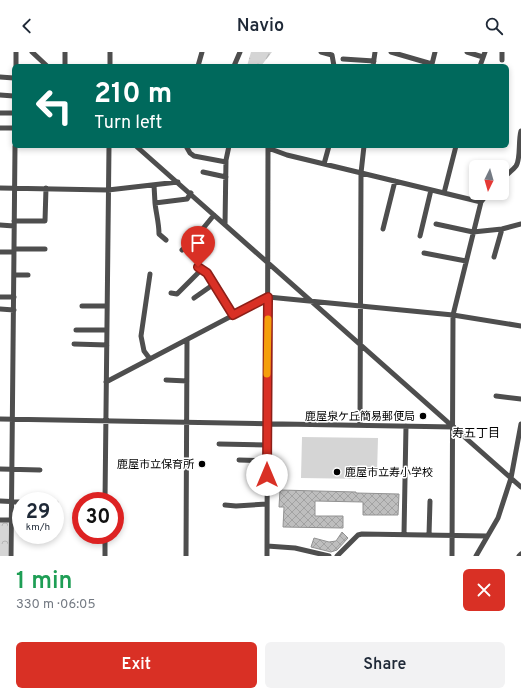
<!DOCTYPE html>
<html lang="en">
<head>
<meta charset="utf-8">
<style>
  body { margin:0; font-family:Overpass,"Noto Sans JP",sans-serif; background:#f2f2f3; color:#1f2937; height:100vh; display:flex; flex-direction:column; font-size:15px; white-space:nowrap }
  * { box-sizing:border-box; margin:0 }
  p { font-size:13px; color:#747a83 }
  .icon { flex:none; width:22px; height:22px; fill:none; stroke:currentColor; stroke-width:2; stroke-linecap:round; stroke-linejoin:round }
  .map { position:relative; height:504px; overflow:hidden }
  .details { display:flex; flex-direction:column; background:#fff; flex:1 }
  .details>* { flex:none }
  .banner { position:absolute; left:12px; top:12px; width:497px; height:84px; border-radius:6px; box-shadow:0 2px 6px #0003; background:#00695c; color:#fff; overflow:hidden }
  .needle { width:26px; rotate:185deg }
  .fabs { position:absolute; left:469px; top:108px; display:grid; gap:8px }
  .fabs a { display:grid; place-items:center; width:40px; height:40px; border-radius:6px; background:#fff; box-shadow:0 2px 6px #0003; font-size:20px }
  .speed { position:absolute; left:12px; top:440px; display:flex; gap:8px; font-size:20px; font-weight:700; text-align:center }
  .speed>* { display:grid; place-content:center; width:52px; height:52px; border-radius:50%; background:#fff; box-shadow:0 2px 6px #0003; line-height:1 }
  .speed small { font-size:10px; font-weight:400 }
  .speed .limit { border:6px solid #d22; background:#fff; color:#111 }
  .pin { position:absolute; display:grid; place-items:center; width:34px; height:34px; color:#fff; margin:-41px -17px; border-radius:50% 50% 50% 0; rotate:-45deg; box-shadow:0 0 4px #0007 }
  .pin .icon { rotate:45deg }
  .me { position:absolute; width:44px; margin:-22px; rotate:0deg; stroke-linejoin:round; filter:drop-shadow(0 0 3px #0008) }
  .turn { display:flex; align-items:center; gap:14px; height:84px; padding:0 16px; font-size:18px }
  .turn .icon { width:52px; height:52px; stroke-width:2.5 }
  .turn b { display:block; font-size:28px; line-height:34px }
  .round { display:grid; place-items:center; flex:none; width:42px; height:42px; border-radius:6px; background:#f2f2f3 }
  .headline { display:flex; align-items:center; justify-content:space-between; height:68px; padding:0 16px }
  h1 { font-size:24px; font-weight:600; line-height:30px; color:#1e9e55 }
  .button { display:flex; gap:8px; margin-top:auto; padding:8px 16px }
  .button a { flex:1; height:46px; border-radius:6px; background:#d93025; color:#fff; font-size:16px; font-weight:600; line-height:46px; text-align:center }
  .button a+a { background:#f2f2f3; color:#1f2937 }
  header { display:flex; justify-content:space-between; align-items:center; height:52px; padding:0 16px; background:#fff; font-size:18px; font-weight:600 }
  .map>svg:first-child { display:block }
  .forest { fill:url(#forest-firs) }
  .park { fill:url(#park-crowns) }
  .pitch { fill:#d5d5d5 }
  .building { fill:url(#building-cross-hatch); stroke:#929292 }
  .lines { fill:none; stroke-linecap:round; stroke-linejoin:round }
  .minor { stroke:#4e4e4e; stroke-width:5 }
  .route-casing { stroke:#8d1f18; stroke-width:10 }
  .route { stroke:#d93025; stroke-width:7 }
  .slow { stroke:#f59e0b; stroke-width:7 }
  .poi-dot { fill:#000; stroke:#fff; stroke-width:1.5 }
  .labels { text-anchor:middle; stroke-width:3; stroke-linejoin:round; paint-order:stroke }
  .poi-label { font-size:11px; fill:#000; stroke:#fff; text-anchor:end }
  .neighbourhood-label { font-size:12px; fill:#000; stroke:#fff }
</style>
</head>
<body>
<header><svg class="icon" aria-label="back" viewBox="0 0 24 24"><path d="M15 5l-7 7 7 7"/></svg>Navio<svg class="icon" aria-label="search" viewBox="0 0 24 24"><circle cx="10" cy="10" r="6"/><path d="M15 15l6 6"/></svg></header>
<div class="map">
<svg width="521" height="504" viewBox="0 0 521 504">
  <defs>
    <pattern id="forest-firs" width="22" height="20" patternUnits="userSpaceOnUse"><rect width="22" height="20" fill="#d5d5d5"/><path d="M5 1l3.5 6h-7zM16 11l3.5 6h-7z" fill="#b5b5b5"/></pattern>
    <pattern id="park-crowns" width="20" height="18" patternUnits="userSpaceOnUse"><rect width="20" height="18" fill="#d5d5d5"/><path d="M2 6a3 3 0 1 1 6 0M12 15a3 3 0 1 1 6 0" fill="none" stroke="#b5b5b5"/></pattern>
    <pattern id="building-cross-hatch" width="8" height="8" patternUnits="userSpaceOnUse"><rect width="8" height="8" fill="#bebebe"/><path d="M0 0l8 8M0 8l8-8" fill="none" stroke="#a2a2a2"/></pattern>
  </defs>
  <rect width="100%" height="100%" fill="#fff"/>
  <path class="forest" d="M251 0H272L261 14H247Z"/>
  <path class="park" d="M0 470H8V504H0Z"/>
  <path class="pitch" d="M302 385 378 386 377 421H365V427L301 426Z"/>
  <path class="building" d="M280 438 356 440V441L399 442 398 463H363V450L315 449V464H343V476L283 475 284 455H279Z
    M342 480 348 486 337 498 331 500 311 495 314 486 329 490 336 489Z"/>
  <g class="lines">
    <path class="minor" d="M32 0 47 14
      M321 0 332 3 334 14
      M391 0 432 12 435 0
      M467 0 483 5
      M343 7 374 9
      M502 8V0
      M16 14V0
      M65 14V0
      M110 14V0
      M198 14 202 0
      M234 14 240 0
      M373 14 375 0
      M480 14 485 0
      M0 25 14 26
      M0 43 14 44
      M0 61H14
      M0 76H14
      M136 94 521 435
      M186 94 190 101 194 104 226 110
      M268 96 287 103 444 141
      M324 112 329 94
      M203 120 226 125
      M502 128C506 123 512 119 516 114 521 107 518 89 521 79
      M154 133 155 151 187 147 191 141
      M0 136 108 138 178 130
      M481 150 488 141
      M155 151C156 161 159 171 159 182L166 188
      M14 169H45L46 136
      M436 172 473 180 502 177 521 172
      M0 173 14 174
      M225 173 226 108 229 94
      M383 177 395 129
      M420 184 431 138
      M14 197H45
      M182 198 192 190 214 163
      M0 200H14
      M424 201 466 209
      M494 205 502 177
      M199 215 207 221 233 263
      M14 223H28
      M171 241 177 242 202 217
      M0 245H14
      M194 246 214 232
      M82 254H107
      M0 257 14 258
      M76 278H107
      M74 292 107 293
      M150 307 144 299 141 284 150 222
      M166 328 187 329
      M106 330 268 245 453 263 521 274
      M496 344 521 347
      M0 367 454 375
      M360 373 361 121 364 94
      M219 392 267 393
      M239 408 267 409
      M0 417 40 418
      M0 449 21 450
      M105 449 109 94
      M55 451H56
      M225 453 236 454 267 452
      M11 467H21
      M0 468H11
      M404 482 406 374
      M429 483 430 449
      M267 494 295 496 329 504
      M11 504 15 94
      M105 504V483
      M186 504 187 288
      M267 504 268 94
      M337 504 358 483 362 482 487 484
      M452 504 453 263 481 150 444 141 456 94
      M476 504 498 466 511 426 521 372
      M519 504 521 502"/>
  </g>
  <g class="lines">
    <defs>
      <path id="route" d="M198 215 207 221 233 263 268 245 267 423"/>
    </defs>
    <use href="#route" class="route-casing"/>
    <use href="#route" class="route"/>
    <path class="slow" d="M267 322 268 267"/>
  </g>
  <g class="poi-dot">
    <circle cx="423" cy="364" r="4"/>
    <circle cx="202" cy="412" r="4"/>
    <circle cx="337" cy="420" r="4"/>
  </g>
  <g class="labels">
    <g class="poi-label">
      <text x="415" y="368">鹿屋泉ケ丘簡易郵便局</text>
      <text x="194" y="416">鹿屋市立保育所</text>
      <text x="345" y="424" text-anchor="start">鹿屋市立寿小学校</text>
    </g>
    <g class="neighbourhood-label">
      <text x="476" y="385">寿五丁目</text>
    </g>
  </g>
</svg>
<div class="fabs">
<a><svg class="needle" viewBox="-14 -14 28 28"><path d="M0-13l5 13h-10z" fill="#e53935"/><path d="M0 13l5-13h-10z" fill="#747a83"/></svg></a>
</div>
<div class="speed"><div>29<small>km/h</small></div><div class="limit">30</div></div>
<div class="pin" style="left:198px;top:215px;background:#d93025"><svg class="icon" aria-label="arrive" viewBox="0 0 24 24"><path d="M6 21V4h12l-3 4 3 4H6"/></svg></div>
<svg class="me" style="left:267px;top:423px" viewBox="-20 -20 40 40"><circle r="19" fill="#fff"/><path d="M0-13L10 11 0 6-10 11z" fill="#d93025"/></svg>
<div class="banner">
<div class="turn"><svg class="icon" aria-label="left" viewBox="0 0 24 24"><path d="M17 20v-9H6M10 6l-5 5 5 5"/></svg><div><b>210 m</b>Turn left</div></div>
</div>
</div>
<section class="details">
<div class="headline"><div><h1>1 min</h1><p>330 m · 06:05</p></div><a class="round" style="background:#d93025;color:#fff"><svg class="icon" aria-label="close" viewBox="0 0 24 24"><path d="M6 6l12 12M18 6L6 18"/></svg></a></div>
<div class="button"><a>Exit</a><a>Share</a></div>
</section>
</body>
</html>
